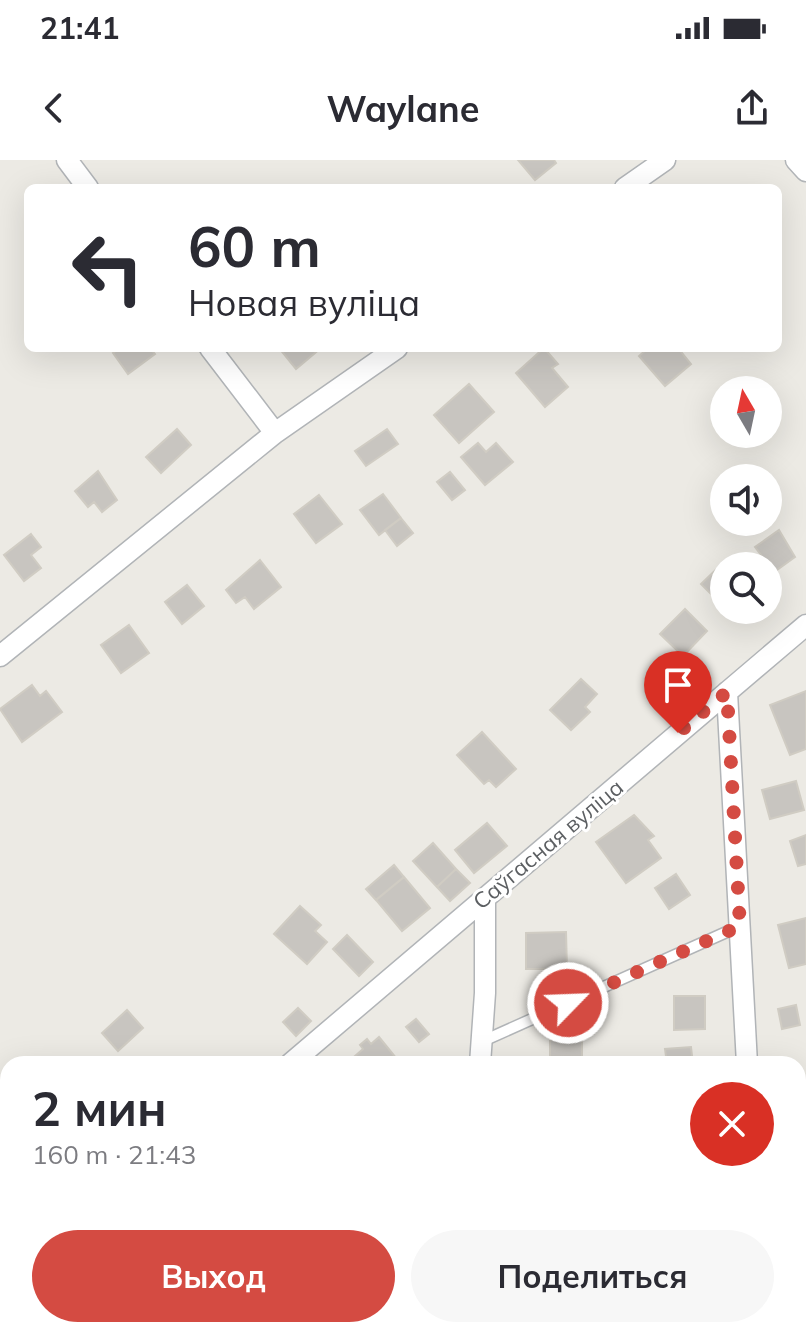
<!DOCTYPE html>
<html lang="ru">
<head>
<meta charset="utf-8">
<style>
  body { margin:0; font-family:Mulish,sans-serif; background:#f7f7f7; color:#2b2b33; height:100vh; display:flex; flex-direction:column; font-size:30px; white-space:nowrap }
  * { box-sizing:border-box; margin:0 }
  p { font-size:26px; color:#7c7c81 }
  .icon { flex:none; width:44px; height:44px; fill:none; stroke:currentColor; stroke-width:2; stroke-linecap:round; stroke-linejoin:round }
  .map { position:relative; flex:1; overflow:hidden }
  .details { position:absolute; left:0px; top:896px; width:806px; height:282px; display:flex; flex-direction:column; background:#fff; border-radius:24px 24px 0 0; box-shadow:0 8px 32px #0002 }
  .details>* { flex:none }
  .hud { position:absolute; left:24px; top:24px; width:758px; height:168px; border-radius:12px; box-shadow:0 8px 32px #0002; background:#fff; color:#2b2b33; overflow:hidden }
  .needle { width:52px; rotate:351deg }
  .buttons { position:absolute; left:710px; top:216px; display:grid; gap:16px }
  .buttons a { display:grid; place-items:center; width:72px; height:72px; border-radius:50%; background:#fff; box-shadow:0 8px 32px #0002; font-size:40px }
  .pin { position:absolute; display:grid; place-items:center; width:68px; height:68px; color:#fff; margin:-82px -34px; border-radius:50% 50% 50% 0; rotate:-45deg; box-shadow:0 0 8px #0007 }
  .pin .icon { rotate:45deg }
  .me { position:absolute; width:88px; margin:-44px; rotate:66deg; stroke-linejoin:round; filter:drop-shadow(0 0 6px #0008) }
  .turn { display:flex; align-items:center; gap:28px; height:168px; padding:0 32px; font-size:36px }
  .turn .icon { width:104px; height:104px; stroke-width:2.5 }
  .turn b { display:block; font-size:56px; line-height:68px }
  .round { display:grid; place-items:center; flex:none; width:84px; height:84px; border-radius:42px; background:#f7f7f7 }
  .summary { display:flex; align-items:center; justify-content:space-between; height:136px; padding:0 32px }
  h1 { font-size:48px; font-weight:700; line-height:60px }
  .button { display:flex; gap:16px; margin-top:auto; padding:16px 32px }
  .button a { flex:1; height:92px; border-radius:48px; background:#d44b42; color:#fff; font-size:32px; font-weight:700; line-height:92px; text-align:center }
  .button a+a { background:#f7f7f7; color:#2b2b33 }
  .status { display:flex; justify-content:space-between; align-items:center; height:56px; padding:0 40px; background:#fff; direction:ltr }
  .status svg { height:22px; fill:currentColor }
  header { display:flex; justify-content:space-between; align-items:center; height:104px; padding:0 32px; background:#fff; font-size:36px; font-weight:700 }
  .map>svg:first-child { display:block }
  .building { fill:#c8c5c0; stroke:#d0ccc3; stroke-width:2 }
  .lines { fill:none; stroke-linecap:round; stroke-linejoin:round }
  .service-casing { stroke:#b1b4b7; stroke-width:13 }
  .minor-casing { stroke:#b1b4b7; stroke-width:23 }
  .service { stroke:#fff; stroke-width:10 }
  .minor { stroke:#fff; stroke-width:20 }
  .route { stroke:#d44b42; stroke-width:14; stroke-dasharray:0 25.2 }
  .labels { text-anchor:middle; stroke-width:6; stroke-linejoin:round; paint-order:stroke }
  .street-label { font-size:22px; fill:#5c5f62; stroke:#fff }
</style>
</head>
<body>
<div class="status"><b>21:41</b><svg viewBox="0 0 49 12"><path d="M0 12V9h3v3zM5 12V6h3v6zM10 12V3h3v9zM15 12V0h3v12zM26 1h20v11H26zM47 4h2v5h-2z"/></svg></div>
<header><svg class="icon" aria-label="back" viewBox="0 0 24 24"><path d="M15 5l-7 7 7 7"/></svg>Waylane<svg class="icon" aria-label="share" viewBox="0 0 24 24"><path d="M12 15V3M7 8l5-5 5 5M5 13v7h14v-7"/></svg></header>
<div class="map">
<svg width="806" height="1177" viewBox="0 0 806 1177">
  <rect width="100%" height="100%" fill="#eceae4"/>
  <path class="building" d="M518 0H554L556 3 535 20Z
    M120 188H150L155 194 128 214 113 193Z
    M279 188H321L296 209Z
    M544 188 558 204 552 208 568 227 545 247 516 213Z
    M648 188H678L691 204 665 226 639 196Z
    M469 224 494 252 459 283 434 255Z
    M177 269 191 285 161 313 146 297Z
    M387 269 398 284 366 306 355 291Z
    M478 283 486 292 496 283 513 302 485 325 461 297Z
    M98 311 117 340 102 352 94 342 88 347 75 331Z
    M450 312 465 330 452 340 437 322Z
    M383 334 401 358 379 375 360 350Z
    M319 335 342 364 316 383 294 354Z
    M401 358 413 373 397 386 385 370Z
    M779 370 795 397 774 412 755 387Z
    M31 374 41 387 31 395 41 408 24 421 4 395Z
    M260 400 281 427 254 449 245 437 236 443 226 430Z
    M725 401 730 406H724V447L701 424Z
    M187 425 204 446 182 464 165 442Z
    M685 449 707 471 683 496 660 474Z
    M129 465 149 493 121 513 101 485Z
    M581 519 597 534 585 547 590 552 571 570 550 550Z
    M32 525 40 536 46 531 62 552 22 582 0 549Z
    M806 531V589L790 595 770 545Z
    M482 572 516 609 496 627 489 620 484 624 457 595Z
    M796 621 804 650 770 659 762 630Z
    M634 655 654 676 648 680 661 698 626 723 596 682Z
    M487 663 507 686 474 713 455 690Z
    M806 675V704L798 706 790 681Z
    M433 683 456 709 437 727 413 701Z
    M394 705 404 717 376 740 366 729Z
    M456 709 470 723 450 741 437 727Z
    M676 714 690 735 669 749 655 728Z
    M404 717 430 748 402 771 376 740Z
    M300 746 321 765 315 771 327 782 307 804 274 774Z
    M806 758V804L789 808 778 765Z
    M566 772 567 809H526V773Z
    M347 775 373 802 359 816 333 789Z
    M674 836H705V869L674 870Z
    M796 845 800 865 782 869 778 849Z
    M298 848 311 861 296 876 283 862Z
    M127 850 143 868 118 891 102 873Z
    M416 859 429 874 419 882 406 867Z
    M556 869H582V901L550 902V881L556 879Z
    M379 877 397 899 391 904H346L363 889 360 885 367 879 371 884Z
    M691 887 693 904H667L665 889Z
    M806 960V995L798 996V961Z
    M798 1099 806 1100V1134H798Z
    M42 1170H73L64 1177H47Z
    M355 1170H396L395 1177H355Z
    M492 1170H534L533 1177H492Z"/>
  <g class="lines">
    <defs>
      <path id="service" d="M483 881 740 766"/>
      <path id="minor" d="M67 0 88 28
        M796 0 806 11
        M625 28 665 0
        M210 188 275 273
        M0 496 275 273 397 188
        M727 532 747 904
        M290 904 806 465
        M480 904 485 833V738
        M798 1044H806
        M0 1150 8 1144
        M443 1177 444 1170
        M749 1177V1170"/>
    </defs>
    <use href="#service" class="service-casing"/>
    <use href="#minor" class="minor-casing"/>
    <use href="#service" class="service"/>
    <use href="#minor" class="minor"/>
  </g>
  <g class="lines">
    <path class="route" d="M568 843 740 766 727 532 678 573"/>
  </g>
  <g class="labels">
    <g class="street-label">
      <text transform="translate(548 684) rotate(-40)" y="8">Саўгасная вуліца</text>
    </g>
  </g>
</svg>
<div class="buttons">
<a><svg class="needle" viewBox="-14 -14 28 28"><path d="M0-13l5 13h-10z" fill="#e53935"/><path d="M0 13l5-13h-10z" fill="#7c7c81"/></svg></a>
<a><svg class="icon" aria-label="sound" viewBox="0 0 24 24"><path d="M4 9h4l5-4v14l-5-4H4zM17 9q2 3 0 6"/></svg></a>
<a><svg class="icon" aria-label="search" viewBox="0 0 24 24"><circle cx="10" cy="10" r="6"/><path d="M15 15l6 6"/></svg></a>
</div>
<div class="pin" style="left:678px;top:573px;background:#d93025"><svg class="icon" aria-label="arrive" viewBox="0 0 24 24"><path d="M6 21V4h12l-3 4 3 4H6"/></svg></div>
<svg class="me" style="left:568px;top:843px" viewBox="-20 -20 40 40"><circle r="17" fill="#d44b42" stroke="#fff" stroke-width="3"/><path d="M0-11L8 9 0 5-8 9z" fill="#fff"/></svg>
<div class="hud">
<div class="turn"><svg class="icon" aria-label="left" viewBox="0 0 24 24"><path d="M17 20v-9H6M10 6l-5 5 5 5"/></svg><div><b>60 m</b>Новая вуліца</div></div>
</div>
<section class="details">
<div class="summary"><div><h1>2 мин</h1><p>160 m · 21:43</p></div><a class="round" style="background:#d93025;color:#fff"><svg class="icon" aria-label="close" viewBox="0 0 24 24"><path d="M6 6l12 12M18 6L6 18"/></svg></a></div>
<div class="button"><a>Выход</a><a>Поделиться</a></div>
</section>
</div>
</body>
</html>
